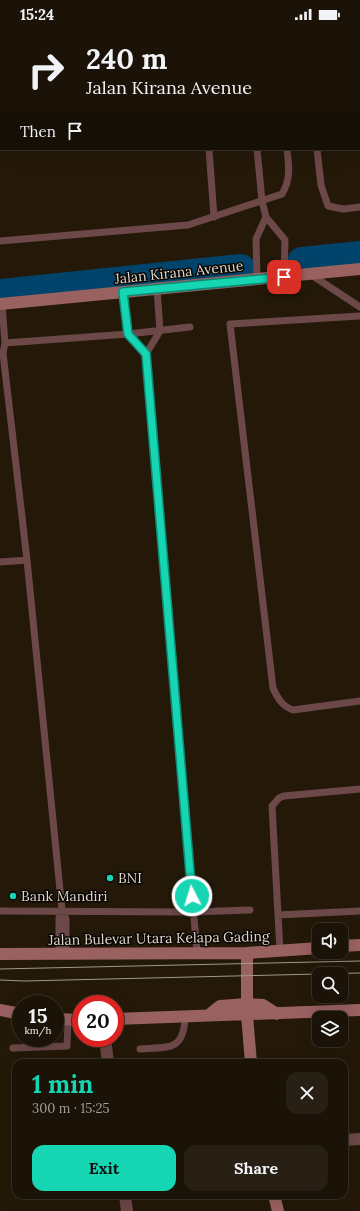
<!DOCTYPE html>
<html lang="en">
<head>
<meta charset="utf-8">
<style>
  body { margin:0; font-family:Lora,serif; background:#282015; color:#f1f3f6; height:100vh; display:flex; flex-direction:column; font-size:15px; white-space:nowrap }
  * { box-sizing:border-box; margin:0 }
  p { font-size:13px; color:#a09e9b }
  .icon { flex:none; width:22px; height:22px; fill:none; stroke:currentColor; stroke-width:2; stroke-linecap:round; stroke-linejoin:round }
  .map { position:relative; flex:1; overflow:hidden }
  .details { position:absolute; left:12px; top:1031px; width:336px; height:140px; display:flex; flex-direction:column; background:#1b1307; border-radius:12px; box-shadow:0 4px 16px #0002,0 0 0 1px #393228 }
  .details>* { flex:none }
  .guide { position:absolute; left:0px; top:0px; width:360px; height:122px; box-shadow:0 4px 16px #0002,0 0 0 1px #393228; background:#1b1307; color:#f1f3f6; overflow:hidden }
  .buttons { position:absolute; left:312px; top:895px; display:grid; gap:8px }
  .buttons a { display:grid; place-items:center; width:36px; height:36px; border-radius:8px; background:#1b1307; box-shadow:0 4px 16px #0002,0 0 0 1px #393228; font-size:20px }
  .speed { position:absolute; left:12px; top:967px; display:flex; gap:8px; font-size:20px; font-weight:700; text-align:center }
  .speed>* { display:grid; place-content:center; width:52px; height:52px; border-radius:50%; background:#1b1307; box-shadow:0 4px 16px #0002,0 0 0 1px #393228; line-height:1 }
  .speed small { font-size:10px; font-weight:400 }
  .speed .limit { border:6px solid #d22; background:#fff; color:#111 }
  .pin { position:absolute; display:grid; place-items:center; width:34px; height:34px; color:#fff; margin:-17px; border-radius:8px; box-shadow:0 2px 6px #0006 }
  .me { position:absolute; width:44px; margin:-22px; rotate:355deg; stroke-linejoin:round; filter:drop-shadow(0 0 3px #0008) }
  .turn { display:flex; align-items:center; gap:14px; height:84px; padding:0 20px; font-size:18px }
  .turn .icon { width:52px; height:52px; stroke-width:2.5 }
  .turn b { display:block; font-size:28px; line-height:34px }
  .then { display:flex; align-items:center; height:38px; padding:0 20px; background:#0003; gap:8px; font-size:15px }
  .round { display:grid; place-items:center; flex:none; width:42px; height:42px; border-radius:12px; background:#282015 }
  .headline { display:flex; align-items:center; justify-content:space-between; height:68px; padding:0 20px }
  h1 { font-size:24px; font-weight:700; line-height:30px; color:#16d5b3 }
  .cta { display:flex; gap:8px; margin-top:auto; padding:8px 20px }
  .cta a { flex:1; height:46px; border-radius:12px; background:#16d5b3; color:#111; font-size:16px; font-weight:700; line-height:46px; text-align:center }
  .cta a+a { background:#282015; color:#f1f3f6 }
  .status { display:flex; justify-content:space-between; align-items:center; height:28px; padding:0 20px; background:#1b1307; direction:ltr }
  .status svg { height:11px; fill:currentColor }
  .map>svg:first-child { display:block }
  .lines { fill:none; stroke-linecap:round; stroke-linejoin:round }
  .river { stroke:#00446b; stroke-width:30 }
  .lane { stroke:#6c4848; stroke-width:7 }
  .street { stroke:#6c4848; stroke-width:12 }
  .secondary { stroke:#9a6161; stroke-width:12 }
  .tram { stroke:#a1988c; stroke-width:1 }
  .route-casing { stroke:#0e8a74; stroke-width:10 }
  .route { stroke:#16d5b3; stroke-width:7 }
  .poi-dot { fill:#16d5b3; stroke:#090502; stroke-width:1.5 }
  .labels { text-anchor:middle; stroke-width:3; stroke-linejoin:round; paint-order:stroke }
  .street-label { font-size:14px; fill:#dfd8ce; stroke:#090502 }
  .poi-label { font-size:14px; fill:#dfd8ce; stroke:#090502; text-anchor:start }
</style>
</head>
<body>
<div class="status"><b>15:24</b><svg viewBox="0 0 49 12"><path d="M0 12V9h3v3zM5 12V6h3v6zM10 12V3h3v9zM15 12V0h3v12zM26 1h20v11H26zM47 4h2v5h-2z"/></svg></div>
<div class="map">
<svg width="360" height="1183" viewBox="0 0 360 1183">
  <rect width="100%" height="100%" fill="#241909"/>
  <g class="lines">
    <path class="river" d="M302 234 360 228
      M0 266 241 241"/>
    <path class="lane" d="M205 0V1
      M275 0V1
      M306 0V1
      M246 1V0
      M359 2 360 1
      M209 121 214 189
      M257 121 262 173 266 189 285 212 284 249
      M317 121 321 157 328 178 343 181 360 179
      M0 213 188 197 282 166C291 151 289 138 287 121
      M310 246 360 279
      M257 251 256 211 266 189
      M157 261 160 303 146 326 197 924
      M123 264 128 306 146 326
      M2 276 5 315
      M360 288 230 296 273 660C278 671 282 678 293 682L360 673
      M0 534 27 532
      M62 882 66 891V926
      M0 883 193 884 250 882
      M278 887 360 883
      M280 923 272 778 279 770 284 768 360 761
      M59 927V890L62 882 27 532 3 325 5 315 128 306 190 299
      M13 1020 67 1018 68 993
      M140 1021C169 1019 184 1023 185 989"/>
    <path class="street" d="M105 1010 108 1035
      M344 1112 360 1111
      M125 1167 127 1183"/>
    <path class="secondary" d="M0 276 360 241
      M341 918 360 917
      M0 926 247 925 319 920
      M247 976V925
      M0 982 21 986
      M209 987 220 978 247 976 263 977 277 986
      M247 987 251 1035
      M55 991 81 992
      M115 991 360 982
      M274 1167 278 1183"/>
    <path class="tram" d="M0 941 360 933
      M0 952 24 953 360 945"/>
  </g>
  <g class="lines">
    <defs>
      <path id="route" d="M192 868 146 326 128 306 123 264 284 249"/>
    </defs>
    <use href="#route" class="route-casing"/>
    <use href="#route" class="route"/>
  </g>
  <g class="poi-dot">
    <circle cx="110" cy="850" r="4"/>
    <circle cx="13" cy="868" r="4"/>
  </g>
  <g class="labels">
    <g class="street-label">
      <text transform="translate(179 244) rotate(-6)" y="5">Jalan Kirana Avenue</text>
      <text transform="translate(159 910) rotate(-1)" y="5">Jalan Bulevar Utara Kelapa Gading</text>
    </g>
    <g class="poi-label">
      <text x="118" y="855">BNI</text>
      <text x="21" y="873">Bank Mandiri</text>
    </g>
  </g>
</svg>
<div class="buttons">
<a><svg class="icon" aria-label="sound" viewBox="0 0 24 24"><path d="M4 9h4l5-4v14l-5-4H4zM17 9q2 3 0 6"/></svg></a>
<a><svg class="icon" aria-label="search" viewBox="0 0 24 24"><circle cx="10" cy="10" r="6"/><path d="M15 15l6 6"/></svg></a>
<a><svg class="icon" aria-label="layers" viewBox="0 0 24 24"><path d="M12 4l9 5-9 5-9-5zM3 14l9 5 9-5"/></svg></a>
</div>
<div class="speed"><div>15<small>km/h</small></div><div class="limit">20</div></div>
<div class="pin" style="left:284px;top:249px;background:#d93025"><svg class="icon" aria-label="arrive" viewBox="0 0 24 24"><path d="M6 21V4h12l-3 4 3 4H6"/></svg></div>
<svg class="me" style="left:192px;top:868px" viewBox="-20 -20 40 40"><circle r="17" fill="#16d5b3" stroke="#fff" stroke-width="3"/><path d="M0-11L8 9 0 5-8 9z" fill="#fff"/></svg>
<div class="guide">
<div class="turn"><svg class="icon" aria-label="right" viewBox="0 0 24 24"><path d="M7 20v-9h11M14 6l5 5-5 5"/></svg><div><b>240 m</b>Jalan Kirana Avenue</div></div>
<div class="then">Then<svg class="icon" aria-label="arrive" viewBox="0 0 24 24"><path d="M6 21V4h12l-3 4 3 4H6"/></svg></div>
</div>
<section class="details">
<div class="headline"><div><h1>1 min</h1><p>300 m · 15:25</p></div><a class="round"><svg class="icon" aria-label="close" viewBox="0 0 24 24"><path d="M6 6l12 12M18 6L6 18"/></svg></a></div>
<div class="cta"><a>Exit</a><a>Share</a></div>
</section>
</div>
</body>
</html>
